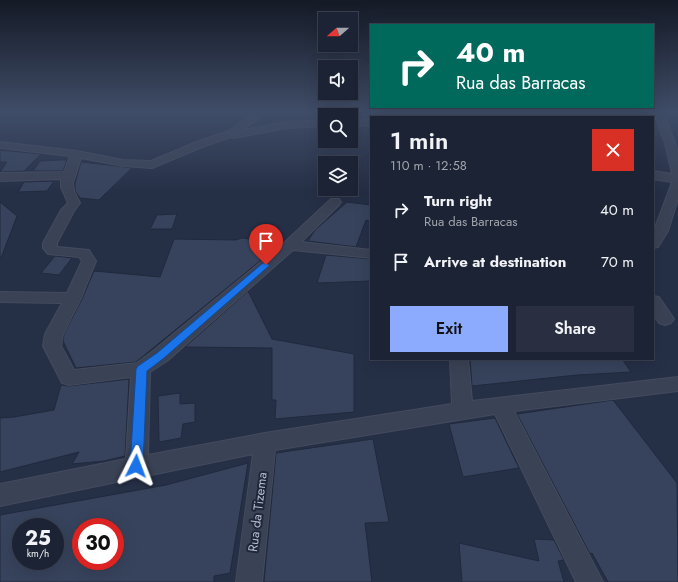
<!DOCTYPE html>
<html lang="en">
<head>
<meta charset="utf-8">
<style>
  body { margin:0; font-family:Jost,sans-serif; background:#292f40; color:#f1f3f6; height:100vh; display:flex; flex-direction:column; font-size:15px; white-space:nowrap }
  * { box-sizing:border-box; margin:0 }
  p { font-size:13px; color:#a0a4ac }
  .icon { flex:none; width:22px; height:22px; fill:none; stroke:currentColor; stroke-width:2; stroke-linecap:round; stroke-linejoin:round }
  .map { position:relative; flex:1; overflow:hidden }
  .details { position:absolute; left:370px; top:116px; width:284px; height:244px; display:flex; flex-direction:column; background:#1c2334; border-radius:0px; box-shadow:0 4px 16px #0002,0 0 0 1px #3a404f }
  .details>* { flex:none }
  .top-card { position:absolute; left:370px; top:24px; width:284px; height:84px; border-radius:0px; box-shadow:0 4px 16px #0002,0 0 0 1px #3a404f; background:#00695c; color:#fff; overflow:hidden }
  .needle { width:26px; rotate:250deg }
  .controls { position:absolute; left:318px; top:12px; display:grid; gap:8px }
  .controls a { display:grid; place-items:center; width:40px; height:40px; border-radius:0px; background:#1c2334; box-shadow:0 4px 16px #0002,0 0 0 1px #3a404f; font-size:20px }
  .speed { position:absolute; left:12px; top:518px; display:flex; gap:8px; font-size:20px; font-weight:700; text-align:center }
  .speed>* { display:grid; place-content:center; width:52px; height:52px; border-radius:50%; background:#1c2334; box-shadow:0 4px 16px #0002,0 0 0 1px #3a404f; line-height:1 }
  .speed small { font-size:10px; font-weight:400 }
  .speed .limit { border:6px solid #d22; background:#fff; color:#111 }
  .pin { position:absolute; display:grid; place-items:center; width:34px; height:34px; color:#fff; margin:-41px -17px; border-radius:50% 50% 50% 0; rotate:-45deg; box-shadow:0 0 4px #0007 }
  .pin .icon { rotate:45deg }
  .me { position:absolute; width:44px; margin:-22px; rotate:3deg; stroke-linejoin:round; filter:drop-shadow(0 0 3px #0008) }
  .turn { display:flex; align-items:center; gap:14px; height:84px; padding:0 20px; font-size:18px }
  .turn .icon { width:52px; height:52px; stroke-width:2.5 }
  .turn b { display:block; font-size:28px; line-height:34px }
  .round { display:grid; place-items:center; flex:none; width:42px; height:42px; border-radius:0px; background:#292f40 }
  .head { display:flex; align-items:center; justify-content:space-between; height:68px; padding:0 20px }
  h1 { font-size:24px; font-weight:600; line-height:30px }
  .primary-button { display:flex; gap:8px; margin-top:auto; padding:8px 20px }
  .primary-button a { flex:1; height:46px; border-radius:0px; background:#8cabff; color:#111; font-size:16px; font-weight:600; line-height:46px; text-align:center }
  .primary-button a+a { background:#292f40; color:#f1f3f6 }
  ul { padding:0; list-style:none }
  li { display:flex; align-items:center; gap:12px; height:52px; padding:0 20px }
  li div { flex:1 }
  li b { display:block; font-size:15px }
  li em { font-style:normal }
  .map>svg:first-child { display:block }
  .building { fill:#37435c; stroke:#21293d; fill-rule:evenodd }
  .lines { fill:none; stroke-linecap:round; stroke-linejoin:round }
  .minor-casing { stroke:#444b5e; stroke-width:2 }
  .minor { fill:#3a4255; fill-rule:evenodd }
  .route { fill:#1a73e8; stroke:#114b97 }
  .labels { text-anchor:middle; stroke-width:4; stroke-linejoin:round; paint-order:stroke }
  .near-street-label { font-size:13px; fill:#b8bece; stroke:#1f273b }
</style>
</head>
<body>
<div class="map">
<svg width="678" height="582" viewBox="0 0 678 582">
  <rect width="100%" height="100%" fill="#252f46"/>
  <path class="building" d="M0 150 41 154 24 171 0 172 7 162H0Z
    M60 160H67L63 171H33L40 161Z
    M81 162 109 165 132 168 99 200 80 198 75 191V183Z
    M54 181 47 191 18 192 24 182Z
    M0 202 17 216 1 258 0 257Z
    M347 202 371 205V222L366 220 356 247 308 241 315 230Z
    M177 214 172 229H150L157 215Z
    M242 238 282 243 136 362 76 368 63 341 64 334 82 299 94 271 160 277 174 239 236 240Z
    M326 255 371 259V281L317 283Z
    M55 256 72 258 59 275 41 273Z
    M248 291 272 339 354 354V412L275 419 276 400H272V348L185 347Z
    M470 359H622L631 372 577 375 472 386Z
    M129 379 125 456 104 461 72 464 79 452 0 472V418L14 417 54 410 61 385 69 386Z
    M180 393V404L195 403V422L183 424 181 438 159 442 158 396Z
    M613 400 677 483 678 582H608L592 553 590 554 517 414Z
    M495 418 519 468 463 477 449 424Z
    M373 439 389 522 365 523 372 582H264L276 453Z
    M248 463 230 573 214 576V582H0V515L166 485ZM21 527H55V561H21ZM81 527H115V561H81Z
    M534 539 554 540 564 560 558 561 564 582H462L459 543 539 561Z"/>
  <g class="lines">
    <defs>
      <path id="minor" d="M257 111H268L243 130 286 122 325 120V126L286 128 234 138 231 137 202 147 152 168 123 166 81 158 73 183 74 191 80 203 74 211 57 243V247L89 250 96 261 81 298 63 334 61 346 74 370 137 363 153 351 285 242 331 199H339L341 202 339 205 301 242 371 250V258L293 250 167 361 150 372 148 455 265 433 452 404 450 359H468L472 401 678 377V391L514 411 603 582H576L495 414 275 450 262 582H236L253 454 0 506V484L126 459 131 377 69 385 62 383 43 346 45 334 62 303 0 302V292L67 293 82 261 79 257 48 254 43 248V243L61 210 68 203 61 187V179L0 181V173L64 172 70 156 0 148V142L77 151 123 160 151 161 194 143 229 131Z
        M653 111H663L678 151V199L668 231 658 247 653 248V233L672 182 653 179V171L672 174 665 143Z
        M351 119 371 120V126L351 125Z
        M653 296 659 297 674 319 671 323 665 325 659 323 653 314Z"/>
    </defs>
    <use href="#minor" class="minor-casing"/>
    <use href="#minor" class="minor"/>
  </g>
  <linearGradient id="sky" x2="0" y2="1"><stop stop-color="#141a26"/><stop offset="0.58" stop-color="#404d68"/><stop offset="1" stop-color="#404d68" stop-opacity="0"/></linearGradient>
  <rect width="678" height="193" fill="url(#sky)"/>
  <path class="route" d="M263 263H266L270 265 164 358 147 371 143 466 141 470 136 472 132 470 130 466 136 369 138 366 157 353Z"/>
  <g class="labels">
    <g class="near-street-label">
      <text transform="translate(257 512) rotate(-83)" y="5">Rua da Tizema</text>
    </g>
  </g>
</svg>
<div class="controls">
<a><svg class="needle" viewBox="-14 -14 28 28"><path d="M0-13l5 13h-10z" fill="#e53935"/><path d="M0 13l5-13h-10z" fill="#a0a4ac"/></svg></a>
<a><svg class="icon" aria-label="sound" viewBox="0 0 24 24"><path d="M4 9h4l5-4v14l-5-4H4zM17 9q2 3 0 6"/></svg></a>
<a><svg class="icon" aria-label="search" viewBox="0 0 24 24"><circle cx="10" cy="10" r="6"/><path d="M15 15l6 6"/></svg></a>
<a><svg class="icon" aria-label="layers" viewBox="0 0 24 24"><path d="M12 4l9 5-9 5-9-5zM3 14l9 5 9-5"/></svg></a>
</div>
<div class="speed"><div>25<small>km/h</small></div><div class="limit">30</div></div>
<div class="pin" style="left:266px;top:265px;background:#d93025"><svg class="icon" aria-label="arrive" viewBox="0 0 24 24"><path d="M6 21V4h12l-3 4 3 4H6"/></svg></div>
<svg class="me" style="left:136px;top:466px" viewBox="-20 -20 40 40"><path d="M0-17L14 15 0 8-14 15z" fill="#1a73e8" stroke="#fff" stroke-width="4"/></svg>
<div class="top-card">
<div class="turn"><svg class="icon" aria-label="right" viewBox="0 0 24 24"><path d="M7 20v-9h11M14 6l5 5-5 5"/></svg><div><b>40 m</b>Rua das Barracas</div></div>
</div>
<section class="details">
<div class="head"><div><h1>1 min</h1><p>110 m · 12:58</p></div><a class="round" style="background:#d93025;color:#fff"><svg class="icon" aria-label="close" viewBox="0 0 24 24"><path d="M6 6l12 12M18 6L6 18"/></svg></a></div>
<ul>
<li><svg class="icon" aria-label="right" viewBox="0 0 24 24"><path d="M7 20v-9h11M14 6l5 5-5 5"/></svg><div><b>Turn right</b><p>Rua das Barracas</p></div><em>40 m</em></li>
<li><svg class="icon" aria-label="arrive" viewBox="0 0 24 24"><path d="M6 21V4h12l-3 4 3 4H6"/></svg><div><b>Arrive at destination</b></div><em>70 m</em></li>
</ul>
<div class="primary-button"><a>Exit</a><a>Share</a></div>
</section>
</div>
</body>
</html>
